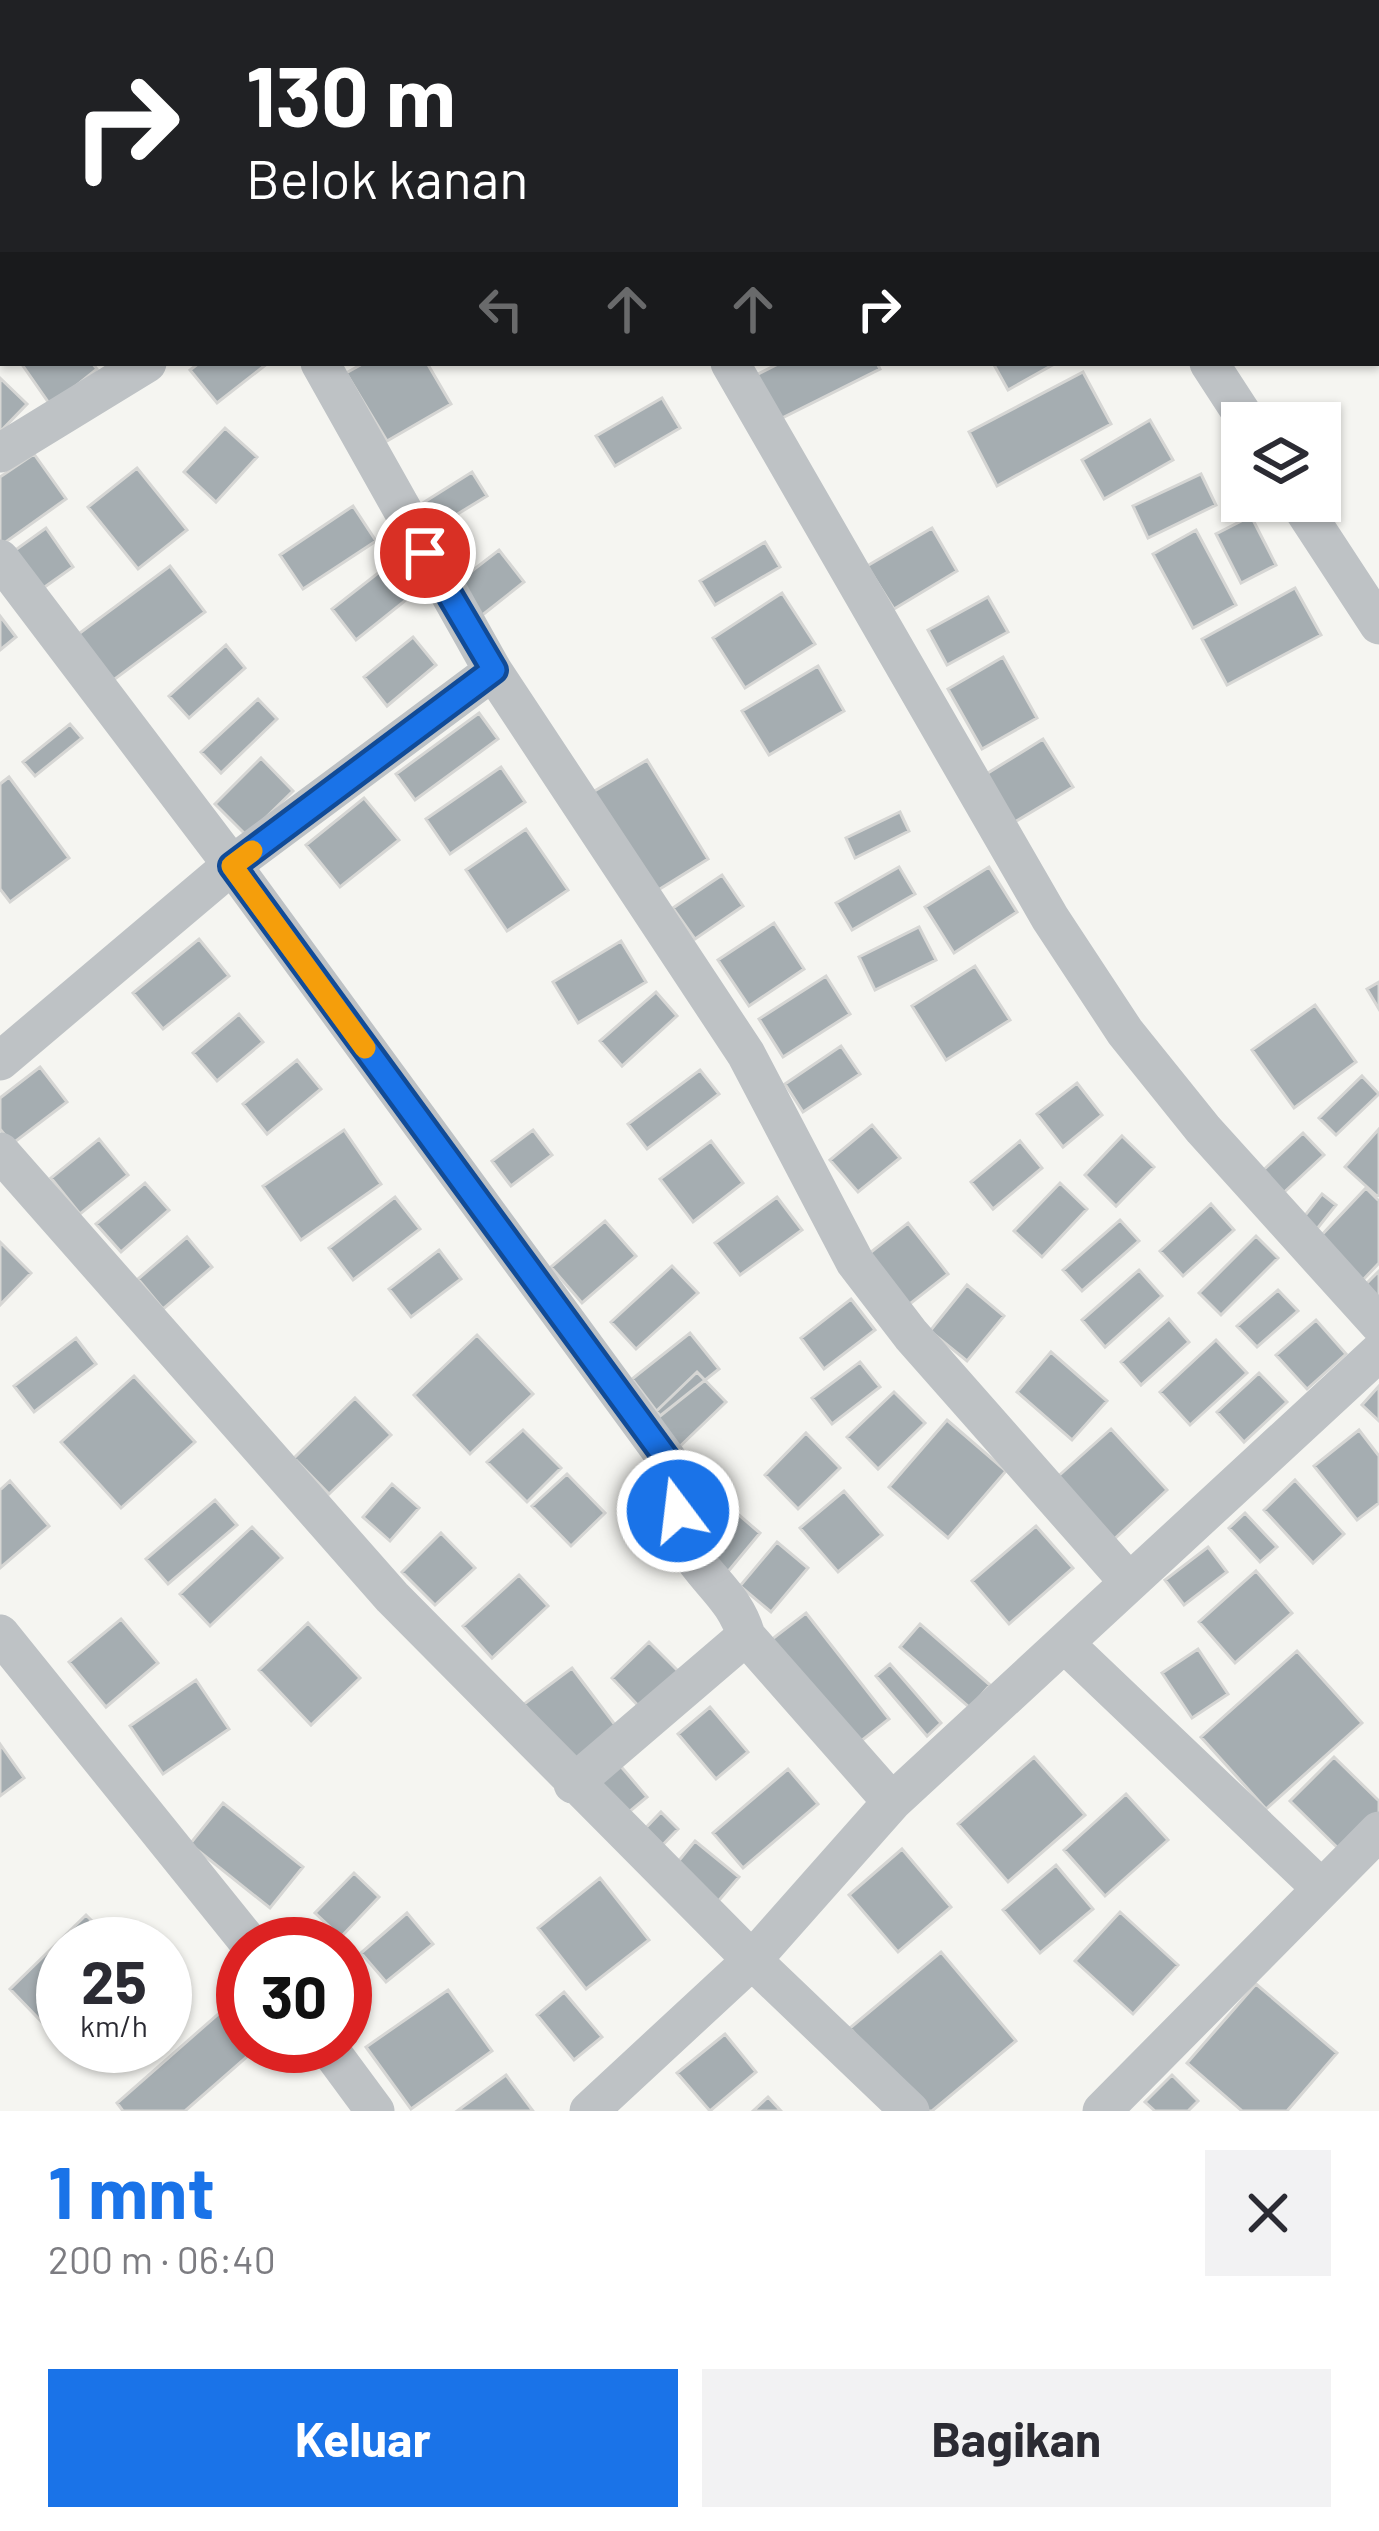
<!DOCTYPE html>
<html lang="id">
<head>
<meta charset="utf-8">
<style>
  body { margin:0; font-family:Barlow,sans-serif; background:#f2f2f3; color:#2b2b33; height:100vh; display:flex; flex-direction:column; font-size:45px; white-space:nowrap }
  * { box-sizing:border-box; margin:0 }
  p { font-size:39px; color:#7c7c81 }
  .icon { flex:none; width:66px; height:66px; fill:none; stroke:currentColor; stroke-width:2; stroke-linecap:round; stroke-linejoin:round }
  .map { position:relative; height:2111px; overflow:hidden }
  .panel { display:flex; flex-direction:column; background:#fff; flex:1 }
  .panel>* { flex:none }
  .guide { position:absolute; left:0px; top:0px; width:1380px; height:366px; box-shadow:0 3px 9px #0004; background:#202124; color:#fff; overflow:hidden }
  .fabs { position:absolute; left:1221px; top:402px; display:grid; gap:24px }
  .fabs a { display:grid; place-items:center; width:120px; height:120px; border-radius:0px; background:#fff; box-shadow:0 3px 9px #0004; font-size:60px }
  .speed { position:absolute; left:36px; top:1917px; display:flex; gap:24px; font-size:60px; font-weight:700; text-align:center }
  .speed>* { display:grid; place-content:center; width:156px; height:156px; border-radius:50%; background:#fff; box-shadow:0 3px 9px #0004; line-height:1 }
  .speed small { font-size:30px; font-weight:400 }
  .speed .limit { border:18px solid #d22; background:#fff; color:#111 }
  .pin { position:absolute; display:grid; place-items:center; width:102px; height:102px; color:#fff; margin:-51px; border:6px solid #fff; border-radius:50%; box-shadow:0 3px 12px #0007 }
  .me { position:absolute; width:132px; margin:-66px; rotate:345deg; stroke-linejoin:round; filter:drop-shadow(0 0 9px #0008) }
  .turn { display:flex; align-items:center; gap:42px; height:252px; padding:0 48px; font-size:54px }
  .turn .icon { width:156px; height:156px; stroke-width:2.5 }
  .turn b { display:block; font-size:84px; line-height:102px }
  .lanes { display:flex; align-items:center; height:114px; padding:0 48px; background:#0003; justify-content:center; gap:60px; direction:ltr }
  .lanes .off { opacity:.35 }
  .round { display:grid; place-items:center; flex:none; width:126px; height:126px; border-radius:0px; background:#f2f2f3 }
  .head { display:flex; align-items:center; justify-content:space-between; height:204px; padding:0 48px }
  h1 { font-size:72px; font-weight:700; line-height:90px; color:#1a73e8 }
  .cta { display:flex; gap:24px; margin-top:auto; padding:24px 48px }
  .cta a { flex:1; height:138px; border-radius:0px; background:#1a73e8; color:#fff; font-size:48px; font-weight:700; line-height:138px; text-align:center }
  .cta a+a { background:#f2f2f3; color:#2b2b33 }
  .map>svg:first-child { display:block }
  .building { fill:#a5adb1; stroke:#d6d6d4; stroke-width:3 }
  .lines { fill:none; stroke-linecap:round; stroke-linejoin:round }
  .street { stroke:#bec2c5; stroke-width:39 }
  .route-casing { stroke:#114b97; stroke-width:30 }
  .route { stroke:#1a73e8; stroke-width:21 }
  .slow { stroke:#f59e0b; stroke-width:21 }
</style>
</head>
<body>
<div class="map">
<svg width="1379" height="2111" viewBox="0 0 1379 2111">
  <rect width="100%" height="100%" fill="#f5f5f1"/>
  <path class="building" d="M706 0H803L805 3H708Z
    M829 0H885L886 1 825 3Z
    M1006 0H1092L1094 3H1008Z
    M3 21V73L0 23Z
    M21 363H92L97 369 51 406Z
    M199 363H268L217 403 190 370Z
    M364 363H427L451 404 387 441 346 373Z
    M780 363H877L880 369 766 426 744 381Z
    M993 363H1056L1008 390Z
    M1083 372 1111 424 997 486 969 432Z
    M0 378 27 404 0 432Z
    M662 398 680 428 615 466 596 436Z
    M1150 420 1173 460 1104 499 1082 460Z
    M225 428 257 457 216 502 184 472Z
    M34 454 66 499 0 546V477Z
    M137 468 187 530 138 569 88 507Z
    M472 472 487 496 425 534 410 511Z
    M1201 474 1216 505 1148 538 1133 506Z
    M353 506 376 541 303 589 280 555Z
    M1251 516 1276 565 1241 583 1216 534Z
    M46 528 73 567 22 603 0 561Z
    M932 528 957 571 894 609 867 566Z
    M1196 530 1236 605 1193 628 1153 554Z
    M765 542 780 567 715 605 700 581Z
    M499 550 524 582 476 620 451 587Z
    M170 566 205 612 104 687 69 641Z
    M387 566 411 596 356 640 332 609Z
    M1295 588 1321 635 1227 685 1202 639Z
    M782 593 815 644 745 688 713 638Z
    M988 597 1008 632 947 665 928 630Z
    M0 616 16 637 0 650Z
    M413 637 436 665 387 706 364 677Z
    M226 645 245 668 189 718 169 696Z
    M1003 657 1037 718 982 749 948 689Z
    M818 666 844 711 769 755 742 711Z
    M258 699 277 719 221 773 201 752Z
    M479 713 498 739 415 800 396 774Z
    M70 724 82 738 35 776 23 762Z
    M1043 739 1073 787 1013 823 983 776Z
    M261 758 293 791 247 836 215 804Z
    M647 760 708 859 647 897 586 796Z
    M501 767 525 802 450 854 426 819Z
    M9 777 69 858 10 902 0 889V784Z
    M364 798 399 840 340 887 306 845Z
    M900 812 909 831 855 858 846 838Z
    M526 829 568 890 507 931 466 870Z
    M899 867 915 894 852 930 836 903Z
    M989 867 1017 912 954 953 925 907Z
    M722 875 743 906 695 939 673 908Z
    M774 923 804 969 749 1006 718 960Z
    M919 927 936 960 875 990 859 957Z
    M199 939 229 976 163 1029 133 993Z
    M621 941 646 982 578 1023 553 982Z
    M975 966 1010 1020 946 1060 912 1006Z
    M826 976 850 1014 783 1057 759 1019Z
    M1379 982V1009L1367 989Z
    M656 992 677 1016 622 1066 600 1041Z
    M1315 1005 1356 1062 1294 1108 1252 1050Z
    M239 1014 263 1042 217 1081 193 1053Z
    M841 1046 860 1074 803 1112 785 1084Z
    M297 1060 321 1089 267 1134 243 1104Z
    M40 1067 67 1102 12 1144 0 1129V1098Z
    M700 1070 719 1094 647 1149 628 1124Z
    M1362 1076 1379 1094 1336 1135 1319 1118Z
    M1077 1083 1102 1115 1063 1147 1037 1114Z
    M872 1125 900 1158 858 1192 830 1160Z
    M1379 1129V1195L1377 1196 1345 1167Z
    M344 1130 381 1184 301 1240 263 1186Z
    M533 1130 552 1155 511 1186 492 1161Z
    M1303 1133 1324 1155 1278 1198 1257 1176Z
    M1122 1136 1154 1167 1116 1206 1085 1175Z
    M99 1139 128 1175 80 1214 51 1178Z
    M711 1141 743 1183 693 1222 660 1179Z
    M1020 1141 1042 1168 993 1209 971 1182Z
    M145 1183 169 1210 121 1252 96 1224Z
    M1060 1183 1087 1209 1042 1257 1014 1231Z
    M1366 1188 1379 1201V1263L1361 1282 1317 1240Z
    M1322 1194 1336 1205 1305 1244 1291 1233Z
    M395 1197 420 1229 353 1280 329 1248Z
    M777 1197 802 1230 740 1275 715 1243Z
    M1211 1204 1234 1230 1183 1276 1160 1251Z
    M1120 1220 1139 1241 1082 1291 1063 1270Z
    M605 1221 636 1256 582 1303 551 1267Z
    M908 1223 948 1274 897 1314 857 1263Z
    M1256 1236 1278 1258 1221 1315 1199 1293Z
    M187 1237 212 1267 163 1309 138 1279Z
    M0 1242 31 1273 0 1305Z
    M439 1250 461 1279 411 1317 389 1289Z
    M672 1266 698 1293 636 1349 611 1322Z
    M1139 1270 1162 1296 1105 1347 1082 1320Z
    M1379 1271V1300L1364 1286Z
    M967 1285 1004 1316 967 1361 930 1331Z
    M1278 1290 1298 1311 1257 1347 1237 1326Z
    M851 1299 875 1330 824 1369 801 1338Z
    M1169 1319 1189 1342 1141 1385 1121 1362Z
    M1316 1320 1346 1354 1307 1389 1276 1355Z
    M690 1333 719 1369 660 1416 632 1379Z
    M477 1335 533 1394 470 1454 414 1395Z
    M76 1338 96 1364 34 1412 14 1386Z
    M1216 1340 1247 1373 1190 1425 1160 1392Z
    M1051 1352 1107 1401 1072 1440 1017 1392Z
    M860 1362 880 1387 832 1424 812 1398Z
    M697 1372 726 1402 671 1455 642 1425Z
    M1259 1373 1287 1402 1244 1442 1217 1412Z
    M134 1376 195 1442 121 1508 61 1442Z
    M1379 1386V1421L1362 1405Z
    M894 1392 925 1423 878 1469 847 1437Z
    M355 1398 391 1435 329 1494 294 1458Z
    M947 1420 1006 1471 948 1538 889 1487Z
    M1111 1429 1167 1490 1110 1543 1054 1480Z
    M523 1430 561 1468 527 1502 487 1462Z
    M1359 1430 1379 1456V1503L1357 1520 1314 1466Z
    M806 1433 840 1468 798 1509 765 1475Z
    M567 1474 605 1513 571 1546 532 1506Z
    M1295 1480 1344 1534 1313 1563 1264 1510Z
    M10 1481 49 1526 0 1568V1490Z
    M392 1484 419 1508 390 1541 363 1517Z
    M844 1491 882 1535 838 1572 800 1528Z
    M719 1498 760 1533 721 1580 680 1545Z
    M215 1500 237 1525 168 1584 146 1559Z
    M1245 1513 1277 1547 1260 1562 1229 1528Z
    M1036 1526 1073 1568 1009 1624 972 1581Z
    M252 1527 282 1558 210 1626 180 1594Z
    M441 1533 475 1568 435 1605 402 1572Z
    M777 1542 808 1568 771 1612 740 1586Z
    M1208 1547 1227 1572 1184 1605 1165 1580Z
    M1256 1571 1292 1613 1235 1663 1199 1622Z
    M519 1575 548 1606 492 1658 463 1626Z
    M806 1613 889 1719 851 1749 767 1643Z
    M121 1619 158 1663 106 1707 69 1662Z
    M308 1623 360 1678 311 1725 259 1670Z
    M920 1624 990 1685 970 1708 900 1647Z
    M649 1642 687 1680 649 1717 612 1678Z
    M1198 1649 1228 1694 1192 1718 1162 1673Z
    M1297 1651 1362 1723 1266 1809 1201 1737Z
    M890 1664 941 1723 927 1736 876 1676Z
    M572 1668 625 1738 577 1775 524 1704Z
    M196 1680 229 1729 163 1774 130 1726Z
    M710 1707 748 1752 716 1779 678 1734Z
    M0 1744 24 1778 0 1796Z
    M1034 1757 1085 1815 1008 1882 958 1824Z
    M1334 1757 1379 1801V1820L1345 1855 1290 1801Z
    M618 1763 647 1797 617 1822 588 1787Z
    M788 1769 818 1804 743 1868 713 1833Z
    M1126 1794 1168 1840 1105 1896 1064 1850Z
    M223 1803 303 1867 270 1908 190 1844Z
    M661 1812 678 1829 652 1856 634 1840Z
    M695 1841 739 1877 715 1905 672 1869Z
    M902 1849 951 1907 898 1952 849 1895Z
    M1056 1865 1093 1909 1040 1953 1003 1910Z
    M354 1873 379 1897 341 1937 315 1913Z
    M600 1878 649 1940 586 1989 538 1928Z
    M1120 1912 1178 1965 1133 2014 1075 1961Z
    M407 1913 433 1944 386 1982 361 1953Z
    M86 1915 115 1944H63V2044L10 1989Z
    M941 1952 1016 2041 932 2111H919L850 2028Z
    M1256 1984 1337 2053 1287 2111H1242L1187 2063Z
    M448 1990 492 2051 411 2109 366 2047Z
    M564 1992 602 2037 574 2060 537 2015Z
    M233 2001 243 2012V2046H259L185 2111H123L117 2103Z
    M725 2034 756 2072 710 2111 677 2073Z
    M506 2075 533 2111H457Z
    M1172 2075 1198 2101 1188 2111H1155L1145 2102Z
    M768 2097 781 2111H753Z"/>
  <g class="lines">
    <path class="street" d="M93 0 95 3
      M983 0 985 3
      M598 3 603 0
      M320 363 493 671 746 1054 855 1262 911 1335 1128 1581
      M730 363 1050 918 1125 1032 1203 1129 1379 1324
      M1209 363 1248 423
      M0 453 147 363
      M1298 501 1379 625
      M0 559 232 865 672 1466C682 1494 673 1523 688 1549 707 1581 736 1598 746 1636L573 1784
      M0 1061 232 865 493 671
      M0 1152 392 1597 752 1960 892 1802 1379 1352
      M0 1634 250 1944
      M746 1636 892 1802
      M1065 1644 1321 1888
      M327 2046 375 2111
      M589 2111 752 1960 910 2111
      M1102 2111 1379 1831"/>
  </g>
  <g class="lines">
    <defs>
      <path id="route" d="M425 553 494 670 232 866 672 1466 680 1489 678 1511"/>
    </defs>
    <use href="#route" class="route-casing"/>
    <use href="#route" class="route"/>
    <path class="slow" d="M252 851 232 866 365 1048"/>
  </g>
</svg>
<div class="fabs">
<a><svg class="icon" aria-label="layers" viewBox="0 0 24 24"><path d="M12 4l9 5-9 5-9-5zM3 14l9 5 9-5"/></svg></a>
</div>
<div class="speed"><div>25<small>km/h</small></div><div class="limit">30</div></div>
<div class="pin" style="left:425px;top:553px;background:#d93025"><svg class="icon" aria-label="arrive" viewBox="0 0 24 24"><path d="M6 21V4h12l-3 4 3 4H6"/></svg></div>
<svg class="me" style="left:678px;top:1511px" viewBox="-20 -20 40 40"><circle r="17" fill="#1a73e8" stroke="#fff" stroke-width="3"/><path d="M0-11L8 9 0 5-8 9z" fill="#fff"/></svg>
<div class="guide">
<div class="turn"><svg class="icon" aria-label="right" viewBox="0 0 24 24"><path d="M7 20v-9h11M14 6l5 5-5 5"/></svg><div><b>130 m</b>Belok kanan</div></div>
<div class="lanes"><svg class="icon off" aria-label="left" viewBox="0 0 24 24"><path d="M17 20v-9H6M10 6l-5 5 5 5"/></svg><svg class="icon off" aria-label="ahead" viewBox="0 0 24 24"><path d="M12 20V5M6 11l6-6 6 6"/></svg><svg class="icon off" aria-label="ahead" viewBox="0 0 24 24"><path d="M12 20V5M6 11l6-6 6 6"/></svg><svg class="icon" aria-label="right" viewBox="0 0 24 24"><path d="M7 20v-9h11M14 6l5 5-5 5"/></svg></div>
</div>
</div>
<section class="panel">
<div class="head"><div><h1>1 mnt</h1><p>200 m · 06:40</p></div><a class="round"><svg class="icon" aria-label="close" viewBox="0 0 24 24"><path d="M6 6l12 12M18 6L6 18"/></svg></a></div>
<div class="cta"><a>Keluar</a><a>Bagikan</a></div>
</section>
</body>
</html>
